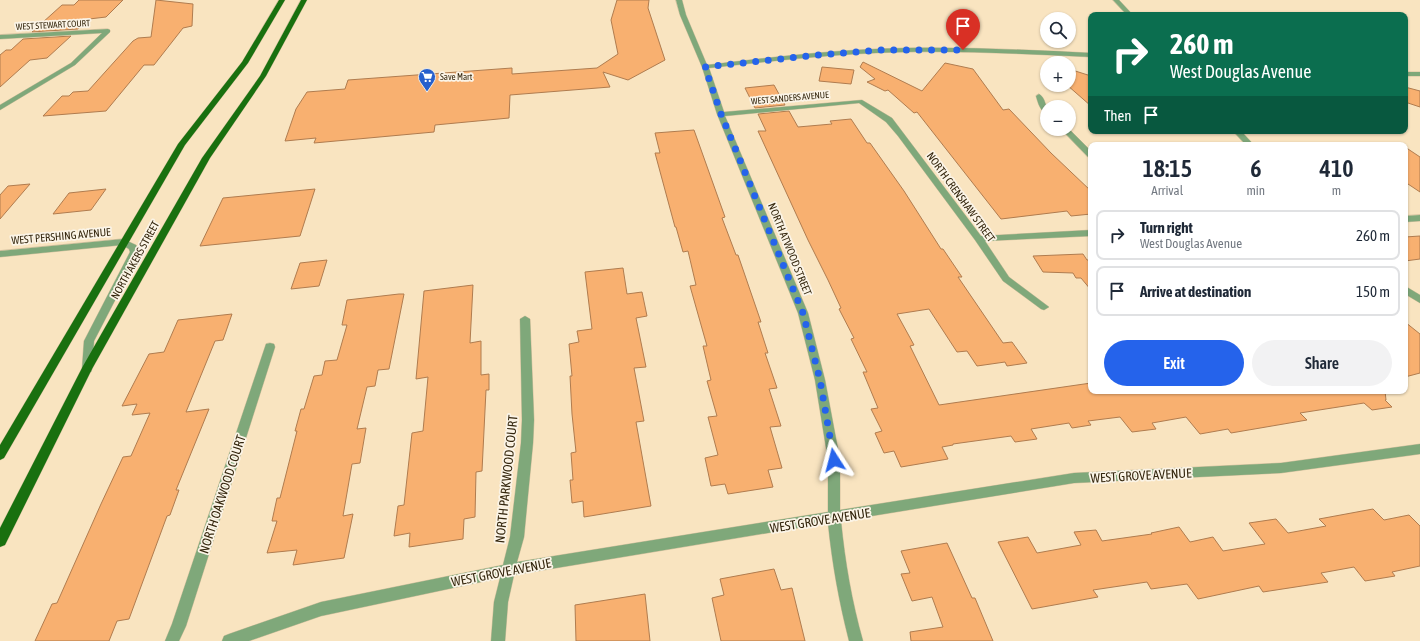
<!DOCTYPE html>
<html lang="en">
<head>
<meta charset="utf-8">
<style>
  body { margin:0; font-family:"Asap Condensed",sans-serif; background:#f2f2f3; color:#1f2937; height:100vh; display:flex; flex-direction:column; font-size:15px; white-space:nowrap }
  * { box-sizing:border-box; margin:0 }
  p { font-size:13px; color:#747a83 }
  .icon { flex:none; width:22px; height:22px; fill:none; stroke:currentColor; stroke-width:2; stroke-linecap:round; stroke-linejoin:round }
  .map { position:relative; flex:1; overflow:hidden }
  .side { position:absolute; left:1088px; top:142px; width:320px; height:252px; display:flex; flex-direction:column; background:#fff; border-radius:8px; box-shadow:0 1px 3px #0004 }
  .side>* { flex:none }
  .top-card { position:absolute; left:1088px; top:12px; width:320px; height:122px; border-radius:8px; box-shadow:0 1px 3px #0004; background:#0b6e4f; color:#fff; overflow:hidden }
  .fabs { position:absolute; left:1040px; top:12px; display:grid; gap:8px }
  .fabs a { display:grid; place-items:center; width:36px; height:36px; border-radius:50%; background:#fff; box-shadow:0 1px 3px #0004; font-size:20px }
  .pin { position:absolute; display:grid; place-items:center; width:34px; height:34px; color:#fff; margin:-41px -17px; border-radius:50% 50% 50% 0; rotate:-45deg; box-shadow:0 0 4px #0007 }
  .pin .icon { rotate:45deg }
  .me { position:absolute; width:44px; margin:-22px; rotate:351deg; stroke-linejoin:round; filter:drop-shadow(0 0 3px #0008) }
  .turn { display:flex; align-items:center; gap:14px; height:84px; padding:0 16px; font-size:18px }
  .turn .icon { width:52px; height:52px; stroke-width:2.5 }
  .turn b { display:block; font-size:28px; line-height:34px }
  .then { display:flex; align-items:center; height:38px; padding:0 16px; background:#0003; gap:8px; font-size:15px }
  .eta { display:flex; justify-content:space-evenly; align-items:center; height:68px; text-align:center }
  .eta b { font-size:24px; font-weight:600; line-height:28px }
  .cta { display:flex; gap:8px; margin-top:auto; padding:8px 16px }
  .cta a { flex:1; height:46px; border-radius:24px; background:#2563eb; color:#fff; font-size:16px; font-weight:600; line-height:46px; text-align:center }
  .cta a+a { background:#f2f2f3; color:#1f2937 }
  ul { padding:0; list-style:none }
  li { display:flex; align-items:center; gap:12px; height:50px; margin:0 8px 6px; padding:0 8px; border:2px solid #e0e1e3; border-radius:8px }
  li div { flex:1 }
  li b { display:block; font-size:15px }
  li em { font-style:normal }
  .map>svg:first-child { display:block }
  .building { fill:#f8b070; stroke:#b07c4f }
  .lines { fill:none; stroke-linecap:round; stroke-linejoin:round }
  .minor-casing { stroke:#d6c2a0; stroke-width:1 }
  .major-casing { stroke:#d6c2a0; stroke-width:1 }
  .minor { fill:#7fa87a; fill-rule:evenodd }
  .major { fill:#19700f; fill-rule:evenodd }
  .route { stroke:#2563eb; stroke-width:7; stroke-dasharray:0 12.6 }
  .labels { text-anchor:middle; stroke-width:3.5; stroke-linejoin:round; paint-order:stroke }
  .far-street-label { font-size:9px; fill:#34260d; stroke:#fbf4e7 }
  .far-poi-label { font-size:9px; fill:#34260d; stroke:#fbf4e7; text-anchor:start }
  .street-label { font-size:11px; fill:#34260d; stroke:#fbf4e7 }
  .near-street-label { font-size:13px; fill:#34260d; stroke:#fbf4e7 }
</style>
</head>
<body>
<div class="map">
<svg width="1420" height="641" viewBox="0 0 1420 641">
  <rect width="100%" height="100%" fill="#f9e4c0"/>
  <path class="building" d="M79 0H123L106 17 89 19 78 29 32 32 62 5H74Z
    M156 0 193 4 192 26 183 28 154 65H144L106 111 43 116 62 96H69L73 92 88 91 133 41 138 38 151 37Z
    M617 0H649L648 8 665 60 628 80 603 72 610 87 510 95 509 118 435 125 434 132 314 143 316 138 285 141 296 109 307 92 345 89 348 80 512 68V74L597 68 618 54 611 20Z
    M71 36 47 58 30 60 0 87V55L6 50H11L23 39Z
    M863 62 922 91 945 63 973 69 1003 110 1009 109 1051 153 1091 191V214L1071 216 1067 211 1001 219 917 112 914 113 888 90 885 91 867 82 875 79 860 67Z
    M822 67 854 70 851 84 819 81Z
    M1069 69 1091 76V106L1067 85H1069Z
    M774 85 785 105 755 108 745 88Z
    M1405 87 1420 91V107L1405 102Z
    M789 111 798 127 832 124 830 121 851 119 867 143H870L904 191 941 249H943L962 277H958L1003 343 1012 342 1027 363 1007 366 1005 362 977 366 967 351 957 352 929 309 897 314 914 345 910 346 939 405 1091 383V391H1385L1386 400H1385L1392 407 1372 410 1364 403 1300 413 1307 420 1231 433 1228 429 1200 434 1186 417 1152 423 1156 429 1132 432 1120 417 1088 421 1091 425 1072 428 1069 423 1031 429 1037 439 1015 442 1011 436 953 444V445L942 447 948 459 901 467 894 451 884 453 875 433 882 431 871 409 878 408 863 372H867L851 339 854 338 839 309 841 308 828 280 808 240 758 131H766L758 114Z
    M694 130 725 217 722 218 736 255H738L761 322H758L768 353H765L777 388 769 389 781 426 770 427 782 468 768 470 773 487 728 494 725 484 711 486 705 458 718 455 708 417 717 416 707 381 711 380 703 346H707L690 286 696 285 688 251 683 252 676 227H675L655 153H660L655 133Z
    M1405 147 1420 157V192L1405 182Z
    M30 184 0 219V195L8 186Z
    M106 189 91 210 53 214 69 193Z
    M315 189 300 236 200 246 223 198Z
    M1420 236V259L1405 261V237Z
    M1083 254 1087 260H1091V290L1081 278H1076L1073 273 1043 272 1033 256Z
    M327 260 319 286 291 289 300 263Z
    M623 268 627 294 642 292 647 316 636 318 646 367 634 368 644 421 636 422 651 506 584 517 583 501 572 503 570 480H573L571 453 576 452 572 414 570 376H572L569 344 579 342 577 331 592 329 585 272Z
    M473 285 470 343 481 341V375L489 374V390H486L482 471 476 472 475 517 464 519 463 539 409 547 410 533 394 536 398 506 404 505 412 433 423 431 428 377 416 379 424 291Z
    M399 294H404L389 369 378 370 375 386 367 387 357 429 366 428 360 463 352 464 343 516 353 514 344 558 293 565 297 550 267 553 277 521H272L277 498H280L297 431H295L301 409H304L314 376 322 375 325 361 337 360 347 325H342L347 300Z
    M232 314 223 340 215 341 186 412 209 409 176 490H179L170 515 167 516 129 619 117 621 109 641H35L52 604 57 603 101 504 123 457 131 456 150 413 132 415 137 404 122 406 149 354 164 352 178 320Z
    M1405 322 1420 334V373L1405 377Z
    M1373 509 1384 520 1409 515 1420 526V566L1392 572 1395 576 1365 581 1354 567 1321 573 1328 582 1263 592 1259 586 1198 599 1187 584 1151 589 1147 582 1093 590 1098 597 1032 609 998 542 1028 537 1037 553 1081 545 1074 532 1096 530 1102 541 1152 534 1151 533 1179 527 1190 542 1213 537 1223 551 1265 544 1249 523 1276 519 1288 533 1326 526 1319 519Z
    M947 543 972 598H975L993 641H911L910 632 943 627 932 597 912 601 901 574 910 573 901 551Z
    M774 569 781 590 792 588 805 641H721L712 598 724 595 720 579Z
    M645 594 650 641H576L575 605Z"/>
  <g class="lines">
    <defs>
      <path id="minor" d="M676 0H682L686 15 707 65C773 57 840 49 906 48 968 47 1029 50 1091 53V57C1029 54 967 51 906 52 840 53 774 61 709 68L724 112 862 100 892 118 981 236 1091 230V236L985 241 1009 277 1049 307 1044 310 1041 309 1003 281 975 240 898 136 886 122 859 103 725 116 808 313 825 380 840 460V510L1074 473 1281 463 1420 444V454L1281 473 1074 483 841 521C845 562 852 602 863 641H849C839 602 832 563 828 523L514 575 508 602 505 641H491L494 602 500 578 321 616 249 641H222L224 636 229 634 321 602 503 565 510 537 521 443 522 420 520 319 525 316 530 319 534 420 533 443 524 537 517 562 828 512V460L815 380 798 313 717 114 702 67 680 15Z
        M1113 0H1119L1133 15H1127Z
        M108 29 110 30V32L75 65 0 110V105L71 63 102 33 0 39V35Z
        M1405 72H1420V76H1405Z
        M1039 94C1045 97 1047 108 1047 114 1040 111 1038 103 1036 96Z
        M1061 129H1069L1091 151V157H1088Z
        M1233 131H1241L1254 145H1246Z
        M1420 215V221L1405 222V216Z
        M123 239 136 245 140 252 94 341 92 369 91 372H83L82 369 84 341 130 252 129 249 122 245 0 257V251Z
        M1405 286 1420 295V303L1405 294Z
        M270 343 274 344 275 347 186 626 179 641H165L172 624 265 347 266 344Z"/>
      <path id="major" d="M279 0H285L248 63 185 145 4 458 0 460V445L178 144 242 62Z
        M301 0H307L266 76 210 158 92 369 5 545 0 547V528L83 366 202 158 260 76Z"/>
    </defs>
    <use href="#minor" class="minor-casing"/>
    <use href="#major" class="major-casing"/>
    <use href="#minor" class="minor"/>
    <use href="#major" class="major"/>
  </g>
  <g class="lines">
    <path class="route" d="M834 460 820 380 803 313 721 114 705 67 817 55 880 50H963"/>
  </g>
  <defs>
    <symbol id="supermarket-pin" viewBox="-11 -11 22 30"><path d="M0 17L-7.5 6A9.5 9.5 0 1 1 7.5 6Z" fill="#2760cd" stroke="#fbf4e7"/><path d="M-6-5.5h2.5l.6 2H6L4.5 2H-2.5L-4.4-4H-6ZM-1.5 3.2a1.3 1.3 0 1 0 .1 0ZM3 3.2a1.3 1.3 0 1 0 .1 0Z" fill="#fff"/></symbol>
  </defs>
  <g fill-rule="evenodd">
    <use href="#supermarket-pin" x="417" y="67" width="20" height="27"/>
  </g>
  <g class="labels">
    <g class="far-street-label">
      <text transform="translate(53 25) rotate(-3)" y="3">WEST STEWART COURT</text>
      <text transform="translate(790 98) rotate(-5)" y="3">WEST SANDERS AVENUE</text>
    </g>
    <g class="far-poi-label">
      <text x="440" y="80">Save Mart</text>
    </g>
    <g class="street-label">
      <text transform="translate(961 197) rotate(54)" y="4">NORTH CRENSHAW STREET</text>
      <text transform="translate(61 236) rotate(-5)" y="4">WEST PERSHING AVENUE</text>
      <text transform="translate(790 249) rotate(68)" y="4">NORTH ATWOOD STREET</text>
      <text transform="translate(135 260) rotate(-61)" y="4">NORTH AKERS STREET</text>
    </g>
    <g class="near-street-label">
      <text transform="translate(1141 475) rotate(-3)" y="5">WEST GROVE AVENUE</text>
      <text transform="translate(506 479) rotate(-84)" y="5">NORTH PARKWOOD COURT</text>
      <text transform="translate(222 494) rotate(-72)" y="5">NORTH OAKWOOD COURT</text>
      <text transform="translate(820 520) rotate(-9)" y="5">WEST GROVE AVENUE</text>
      <text transform="translate(501 572) rotate(-11)" y="5">WEST GROVE AVENUE</text>
    </g>
  </g>
</svg>
<div class="fabs">
<a><svg class="icon" aria-label="search" viewBox="0 0 24 24"><circle cx="10" cy="10" r="6"/><path d="M15 15l6 6"/></svg></a>
<a>+</a>
<a>−</a>
</div>
<div class="pin" style="left:963px;top:50px;background:#d93025"><svg class="icon" aria-label="arrive" viewBox="0 0 24 24"><path d="M6 21V4h12l-3 4 3 4H6"/></svg></div>
<svg class="me" style="left:834px;top:460px" viewBox="-20 -20 40 40"><path d="M0-17L14 15 0 8-14 15z" fill="#2563eb" stroke="#fff" stroke-width="4"/></svg>
<div class="top-card">
<div class="turn"><svg class="icon" aria-label="right" viewBox="0 0 24 24"><path d="M7 20v-9h11M14 6l5 5-5 5"/></svg><div><b>260 m</b>West Douglas Avenue</div></div>
<div class="then">Then<svg class="icon" aria-label="arrive" viewBox="0 0 24 24"><path d="M6 21V4h12l-3 4 3 4H6"/></svg></div>
</div>
<section class="side">
<div class="eta">
<div><b>18:15</b><p>Arrival</p></div>
<div><b>6</b><p>min</p></div>
<div><b>410</b><p>m</p></div>
</div>
<ul>
<li><svg class="icon" aria-label="right" viewBox="0 0 24 24"><path d="M7 20v-9h11M14 6l5 5-5 5"/></svg><div><b>Turn right</b><p>West Douglas Avenue</p></div><em>260 m</em></li>
<li><svg class="icon" aria-label="arrive" viewBox="0 0 24 24"><path d="M6 21V4h12l-3 4 3 4H6"/></svg><div><b>Arrive at destination</b></div><em>150 m</em></li>
</ul>
<div class="cta"><a>Exit</a><a>Share</a></div>
</section>
</div>
</body>
</html>
